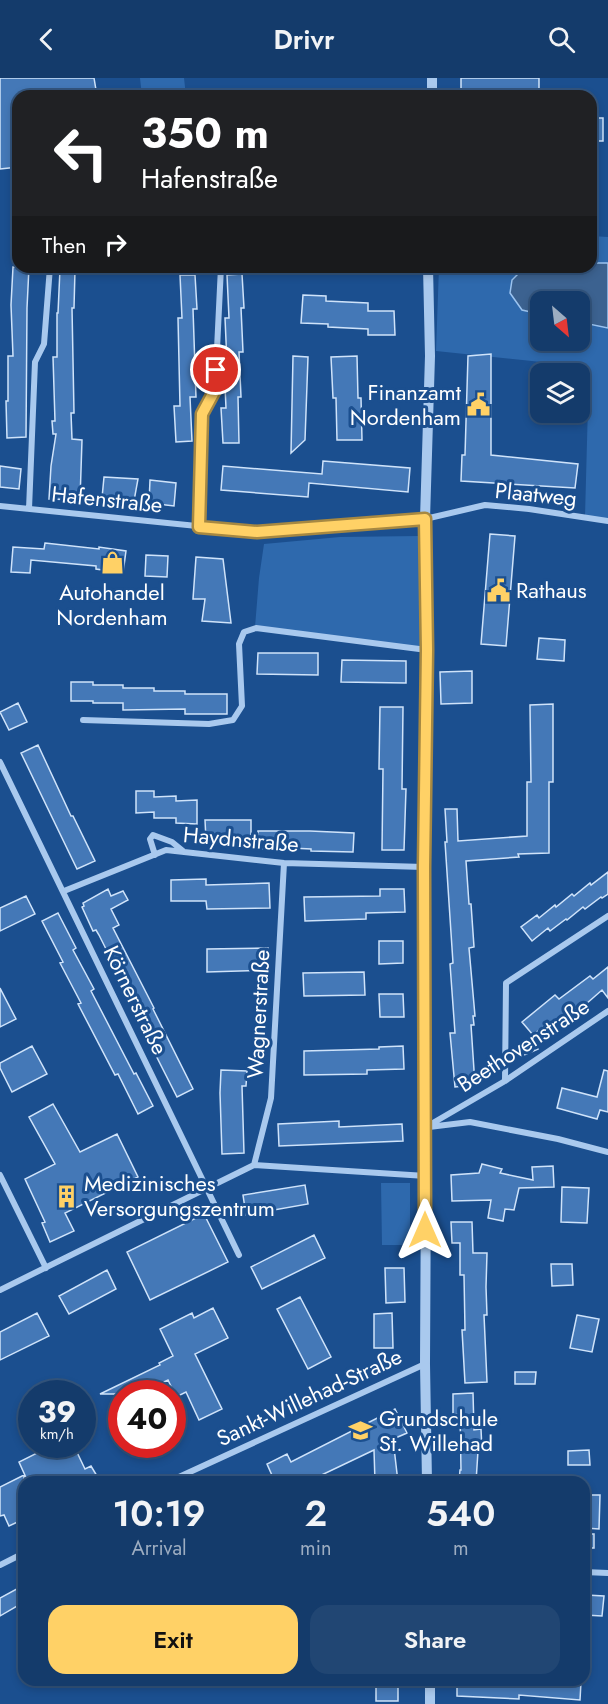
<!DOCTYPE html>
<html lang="en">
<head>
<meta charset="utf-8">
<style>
  body { margin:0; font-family:Jost,sans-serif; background:#214673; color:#f1f3f6; height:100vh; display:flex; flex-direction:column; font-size:22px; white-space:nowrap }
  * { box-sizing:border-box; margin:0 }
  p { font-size:20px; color:#9dadc1 }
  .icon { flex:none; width:33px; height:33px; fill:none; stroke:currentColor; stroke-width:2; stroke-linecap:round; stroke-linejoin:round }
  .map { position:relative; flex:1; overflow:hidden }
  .side { position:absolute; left:18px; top:1398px; width:572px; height:210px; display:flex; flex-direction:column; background:#143b6b; border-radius:18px; box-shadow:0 3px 9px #0003,0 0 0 2px #33557e }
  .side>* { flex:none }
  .hud { position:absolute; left:12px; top:12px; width:585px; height:183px; border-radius:18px; box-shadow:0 3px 9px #0003,0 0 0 2px #33557e; background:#202124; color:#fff; overflow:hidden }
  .needle { width:39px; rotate:152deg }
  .fabs { position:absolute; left:530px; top:213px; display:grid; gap:12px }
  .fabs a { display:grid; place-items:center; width:60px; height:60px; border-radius:12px; background:#143b6b; box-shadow:0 3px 9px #0003,0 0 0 2px #33557e; font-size:30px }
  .speed { position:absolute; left:18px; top:1302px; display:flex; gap:12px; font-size:30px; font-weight:700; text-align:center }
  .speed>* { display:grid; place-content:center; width:78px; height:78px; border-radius:50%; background:#143b6b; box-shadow:0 3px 9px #0003,0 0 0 2px #33557e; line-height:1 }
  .speed small { font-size:15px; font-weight:400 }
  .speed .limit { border:9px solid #d22; background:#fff; color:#111 }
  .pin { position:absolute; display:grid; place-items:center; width:51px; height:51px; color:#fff; margin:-26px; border:3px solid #fff; border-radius:50%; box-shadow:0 2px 6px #0007 }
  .me { position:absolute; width:66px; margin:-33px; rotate:0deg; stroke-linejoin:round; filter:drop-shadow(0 0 4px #0008) }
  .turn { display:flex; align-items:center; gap:21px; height:126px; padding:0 30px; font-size:27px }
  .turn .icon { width:78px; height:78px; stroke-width:2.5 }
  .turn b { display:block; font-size:42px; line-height:51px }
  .then { display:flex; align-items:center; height:57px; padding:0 30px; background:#0003; gap:12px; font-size:22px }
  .eta { display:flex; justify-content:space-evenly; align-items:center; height:102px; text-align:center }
  .eta b { font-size:36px; font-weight:600; line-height:42px }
  .button { display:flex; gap:12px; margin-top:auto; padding:12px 30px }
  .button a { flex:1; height:69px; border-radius:18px; background:#ffd166; color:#111; font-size:24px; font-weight:600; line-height:69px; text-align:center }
  .button a+a { background:#214673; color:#f1f3f6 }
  header { display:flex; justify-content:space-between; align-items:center; height:78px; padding:0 30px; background:#143b6b; font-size:27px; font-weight:600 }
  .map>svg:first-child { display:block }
  .green { fill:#2e69ad }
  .water { fill:#3c6290; stroke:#9cc4f0; stroke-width:1.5 }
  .building { fill:#4478b7; stroke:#cfe3fa; stroke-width:1.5 }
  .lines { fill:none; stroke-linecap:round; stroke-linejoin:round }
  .minor { stroke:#a9c9ee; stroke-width:6 }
  .tertiary { stroke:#a9c9ee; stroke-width:10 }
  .route-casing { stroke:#a68842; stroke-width:15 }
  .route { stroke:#ffd166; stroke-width:10 }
  .labels { text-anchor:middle; stroke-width:6; stroke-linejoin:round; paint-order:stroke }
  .poi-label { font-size:22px; fill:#fff; stroke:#1b4f8f; text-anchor:start }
  .street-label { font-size:22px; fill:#fff; stroke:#1b4f8f }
</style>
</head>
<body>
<header><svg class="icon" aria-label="back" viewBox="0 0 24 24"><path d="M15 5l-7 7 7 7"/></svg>Drivr<svg class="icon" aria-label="search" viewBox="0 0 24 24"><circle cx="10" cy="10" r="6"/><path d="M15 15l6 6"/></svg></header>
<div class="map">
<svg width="608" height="1626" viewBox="0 0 608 1626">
  <rect width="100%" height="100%" fill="#1b4f8f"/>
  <path class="green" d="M140 0H184L186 18H142Z
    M286 12V18H236V14Z
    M591 158 608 159V185H591Z
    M243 189H407L406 195Z
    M439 189H525L512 202 522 232 540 236V262H579V244L608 250V441L585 439 589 289 436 273Z
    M420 458 423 570 255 549 259 500 264 466 340 459Z
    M381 1105H410V1167H382Z"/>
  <path class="water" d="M591 185H608V250L579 244V224H540V236L522 232 510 215 512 202 525 189H591Z"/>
  <path class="building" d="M0 0H94L97 18H18V89L0 91Z
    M461 0H539V14H520V11L461 13Z
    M591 40H603V63H591Z
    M13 189H29L27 230 26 359 7 360 6 323H8V278H13L11 227Z
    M60 191 75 192 74 230H72L74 335H71L72 361 82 362 80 422 49 421 51 388 56 356H53L52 343H55L53 279H57V235H58Z
    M242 196 244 230H241L243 274H239L241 319H238L239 365H223L221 330H226L224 286 227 285 225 240H229L227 197Z
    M180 197H195L197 231H193L196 319H190L192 363 176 364 174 328H180L178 240H182Z
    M303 217 326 218V223L368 225V233H394L395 257H368V251L328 249V246L301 245Z
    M491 276V377L578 386 575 410 461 403 462 377H465L468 278Z
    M293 278 308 279 305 362 291 375Z
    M357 278 358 320H361L362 362H337L336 320H333L331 279Z
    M323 383 410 390 408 414 309 405 308 419 221 412 223 388 322 396Z
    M0 388 21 391 19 411 0 409Z
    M104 399 138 401 134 423 102 420Z
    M150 402 176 405 174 428 149 425Z
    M490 456 515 458 506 568 481 566Z
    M45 465 99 471V469L126 473 123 495 96 491V488L31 482 30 495 11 494 13 469 44 471Z
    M146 477 168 478 167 499 145 498Z
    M196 479 223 481 231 545 202 543 205 521H193Z
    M539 560 565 562 564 583 537 581Z
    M258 575H318V597L257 596Z
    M342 582 406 583V605L341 604Z
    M472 593V625L441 626 440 594Z
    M71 604H93V607H123V610H154V613H185V616H227V636H185V631L123 632V625H93V623H71Z
    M18 625 27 644 9 652 0 634Z
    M553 626V704H549V775L518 776 519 779 466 783 469 826H471L474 869 469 870 475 938H473L474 947H471L475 1007 455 1009 450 955H455L450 886 453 885 445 764H447L445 731H457L458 763 527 758V704H531L530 627Z
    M380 629H403L402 711H406L404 772H382L383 691H379Z
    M38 667 71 738H73L95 783 77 791 21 675Z
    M136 713H154V719L176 718V723L197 722V746L176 745V740H154V734L136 735Z
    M205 742H251V761L206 762Z
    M258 753H310L354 755 353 774 311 773V771L290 770 258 771Z
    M608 794V816L602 820 601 819 585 831 583 829 567 842 566 841 550 853 548 850 532 863 521 849 537 837 539 840 555 827 556 829 572 816 574 818 590 805 591 807Z
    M206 801V807L269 805 270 830 207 831 206 823H171V802Z
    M108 811 111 818 123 813 128 822 111 831 119 847 113 850 154 930 153 931 193 1011 177 1019 139 944 141 943 121 904 122 903 99 857 96 852 93 853 82 829 84 828 83 825Z
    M380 811H404L405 834 366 835V841L305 843 304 819 380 818Z
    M26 818 35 836 0 853V830Z
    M58 835 76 870 73 872 94 911 91 913 134 996 136 995 153 1028 138 1036 118 996 115 997 78 926 81 925 60 885 63 884 42 843Z
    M379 863H403V885L379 886Z
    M268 870V892L207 894V871Z
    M608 889V920L602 912 586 926 584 924 568 937 566 934 551 947 549 944 533 957 522 944 555 917 559 921 590 898 593 901Z
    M364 894 365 917 304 918 303 895Z
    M0 910 16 941 0 949Z
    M379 916H403L404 939H380Z
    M533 960 538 971 524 977 519 966Z
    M32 968 47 996 12 1014 0 990V985Z
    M403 968 404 991 367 992V996L304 997V973L379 971V969Z
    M221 992 247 993 246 1008H242L244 1075 222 1076 220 1015Z
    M604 992 608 993V1034L600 1032 597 1041 557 1030 562 1010 597 1019Z
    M53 1026 80 1074 117 1056 138 1099 65 1135 74 1153 50 1164 42 1145 45 1144 25 1101 55 1086 29 1039Z
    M339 1043V1049L402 1046 403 1063 279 1068 278 1046Z
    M482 1086 502 1091 500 1095 533 1102 532 1089 553 1088 554 1109 519 1110 514 1132 505 1131 503 1143 488 1140 491 1122 452 1123 451 1097 479 1095Z
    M305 1107 308 1126 246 1137 243 1117Z
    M562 1109 589 1110 587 1145 561 1144Z
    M204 1136 228 1184 150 1222 127 1174Z
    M451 1144H472L473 1175H487L486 1209 487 1237H484L487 1304 465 1305 462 1252H465L464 1197H460V1165H452Z
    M314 1157 325 1180 262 1211 251 1189Z
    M551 1186H572L573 1207 552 1208Z
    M385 1190H404L405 1224 386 1225Z
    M107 1192 116 1211 69 1236 59 1218Z
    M300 1219 331 1279 308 1291 277 1231Z
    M213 1230 228 1260 195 1276 222 1331 199 1342 186 1314 176 1319 168 1302 139 1316H100L160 1287 159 1285 173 1278 160 1251 192 1235 194 1240Z
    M37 1235 49 1258 0 1282V1254Z
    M392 1235 393 1270H374V1236Z
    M577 1237 599 1241 592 1274 570 1270Z
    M515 1294H536L535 1306H515Z
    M473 1315 474 1352 481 1351 482 1372 478 1373 476 1404H459L460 1392H461L460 1336H453V1316Z
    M395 1331 407 1355 393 1361 398 1404H375L374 1372 307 1404H275L267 1386 287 1376 291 1384Z
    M55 1366H73L85 1391 91 1388 97 1398 85 1404H28L19 1384Z
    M589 1372 590 1387H568V1373Z
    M24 1397V1441L9 1448 4 1437 0 1438V1409Z
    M586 1417H600L599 1451 585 1450Z
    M584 1456H594V1470H584Z
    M24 1507V1524L0 1538V1520Z
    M586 1517 604 1518 602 1538 585 1537Z
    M376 1602H398V1623H376Z
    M457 1602H552L581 1604 580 1622 519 1617V1621L457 1618Z"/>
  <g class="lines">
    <path class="minor" d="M0 428 257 454 425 441 485 427 529 431 608 443
      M29 431 35 284 44 266 50 189
      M199 449 203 336 215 312 221 189
      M83 642 209 646 233 642 242 628 239 566 244 554 256 550 427 572
      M0 684 239 1177
      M155 777 150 761 153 757 172 764 183 773
      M64 813 166 772 284 785 424 789
      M505 1003 506 905 608 838
      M426 1049 505 1003 608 933
      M429 1049 470 1044 558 1061 608 1074
      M254 1087 271 1020 284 785
      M0 1097 46 1190
      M0 1212 254 1087 426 1098
      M168 1404 425 1286
      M0 1487 24 1475
      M584 1494 608 1495"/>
    <path class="tertiary" d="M432 0V18
      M427 1404 425 1286 426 1098 424 789 427 572 425 441 430 278 428 189
      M430 1602V1626"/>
  </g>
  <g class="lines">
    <defs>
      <path id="route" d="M216 292 215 312 202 336 199 449 257 454 425 441 427 572 424 789 425 1152"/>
    </defs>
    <use href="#route" class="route-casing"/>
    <use href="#route" class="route"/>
  </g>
  <defs>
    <symbol id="civic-bare" viewBox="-9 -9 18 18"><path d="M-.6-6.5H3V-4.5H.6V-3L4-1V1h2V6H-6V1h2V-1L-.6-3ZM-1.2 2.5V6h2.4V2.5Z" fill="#ffd166" stroke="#1b4f8f" stroke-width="2.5" paint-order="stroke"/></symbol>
    <symbol id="shop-bare" viewBox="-9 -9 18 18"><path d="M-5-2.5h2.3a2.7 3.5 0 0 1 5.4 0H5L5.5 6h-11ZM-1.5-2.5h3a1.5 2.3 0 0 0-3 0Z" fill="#ffd166" stroke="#1b4f8f" stroke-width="2.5" paint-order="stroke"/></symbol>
    <symbol id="building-bare" viewBox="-9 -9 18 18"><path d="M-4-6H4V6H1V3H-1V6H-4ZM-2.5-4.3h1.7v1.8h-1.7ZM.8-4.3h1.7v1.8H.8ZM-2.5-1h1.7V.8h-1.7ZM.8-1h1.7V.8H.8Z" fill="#ffd166" stroke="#1b4f8f" stroke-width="2.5" paint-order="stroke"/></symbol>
    <symbol id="school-bare" viewBox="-9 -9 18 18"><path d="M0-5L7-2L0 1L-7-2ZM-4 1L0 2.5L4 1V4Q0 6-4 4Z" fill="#ffd166" stroke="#1b4f8f" stroke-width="2.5" paint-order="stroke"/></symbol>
  </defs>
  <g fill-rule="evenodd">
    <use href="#civic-bare" x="462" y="310" width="33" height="33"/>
    <use href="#shop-bare" x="96" y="468" width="33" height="33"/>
    <use href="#civic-bare" x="482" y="496" width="33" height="33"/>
    <use href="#building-bare" x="50" y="1102" width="33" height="33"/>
    <use href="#school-bare" x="344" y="1336" width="33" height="33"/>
  </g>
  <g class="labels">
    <g class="poi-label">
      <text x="461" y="322" text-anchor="end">Finanzamt<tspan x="461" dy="25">Nordenham</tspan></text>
      <text x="516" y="520">Rathaus</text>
      <text x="112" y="522" text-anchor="middle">Autohandel<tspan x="112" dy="25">Nordenham</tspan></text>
      <text x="84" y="1113">Medizinisches<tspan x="84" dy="25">Versorgungszentrum</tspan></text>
      <text x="379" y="1348">Grundschule<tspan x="379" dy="25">St. Willehad</tspan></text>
    </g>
    <g class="street-label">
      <text transform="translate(536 416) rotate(6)" y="8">Plaatweg</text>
      <text transform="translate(107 421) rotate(6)" y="8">Hafenstraße</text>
      <text transform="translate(241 761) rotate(5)" y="8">Haydnstraße</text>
      <text transform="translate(136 922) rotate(64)" y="8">Körnerstraße</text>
      <text transform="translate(258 936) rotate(-87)" y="8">Wagnerstraße</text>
      <text transform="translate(523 967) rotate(-33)" y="8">Beethovenstraße</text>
      <text transform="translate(309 1319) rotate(-25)" y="8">Sankt-Willehad-Straße</text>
    </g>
  </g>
</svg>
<div class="fabs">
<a><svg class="needle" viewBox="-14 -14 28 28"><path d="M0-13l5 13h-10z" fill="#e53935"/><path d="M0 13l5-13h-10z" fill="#9dadc1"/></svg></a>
<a><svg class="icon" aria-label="layers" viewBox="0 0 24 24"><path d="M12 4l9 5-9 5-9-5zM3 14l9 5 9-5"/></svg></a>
</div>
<div class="speed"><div>39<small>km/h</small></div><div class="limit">40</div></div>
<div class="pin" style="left:216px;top:292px;background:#d93025"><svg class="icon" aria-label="arrive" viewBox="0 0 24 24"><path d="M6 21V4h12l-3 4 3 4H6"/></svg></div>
<svg class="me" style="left:425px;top:1152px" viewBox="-20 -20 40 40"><path d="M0-17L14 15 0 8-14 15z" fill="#ffd166" stroke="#fff" stroke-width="4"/></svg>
<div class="hud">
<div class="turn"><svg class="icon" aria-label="left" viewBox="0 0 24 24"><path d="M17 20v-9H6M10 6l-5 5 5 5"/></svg><div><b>350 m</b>Hafenstraße</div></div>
<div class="then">Then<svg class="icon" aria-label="right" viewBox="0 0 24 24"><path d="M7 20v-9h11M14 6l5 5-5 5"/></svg></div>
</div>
<section class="side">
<div class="eta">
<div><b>10:19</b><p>Arrival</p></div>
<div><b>2</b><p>min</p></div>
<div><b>540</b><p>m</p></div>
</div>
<div class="button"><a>Exit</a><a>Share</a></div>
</section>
</div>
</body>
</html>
